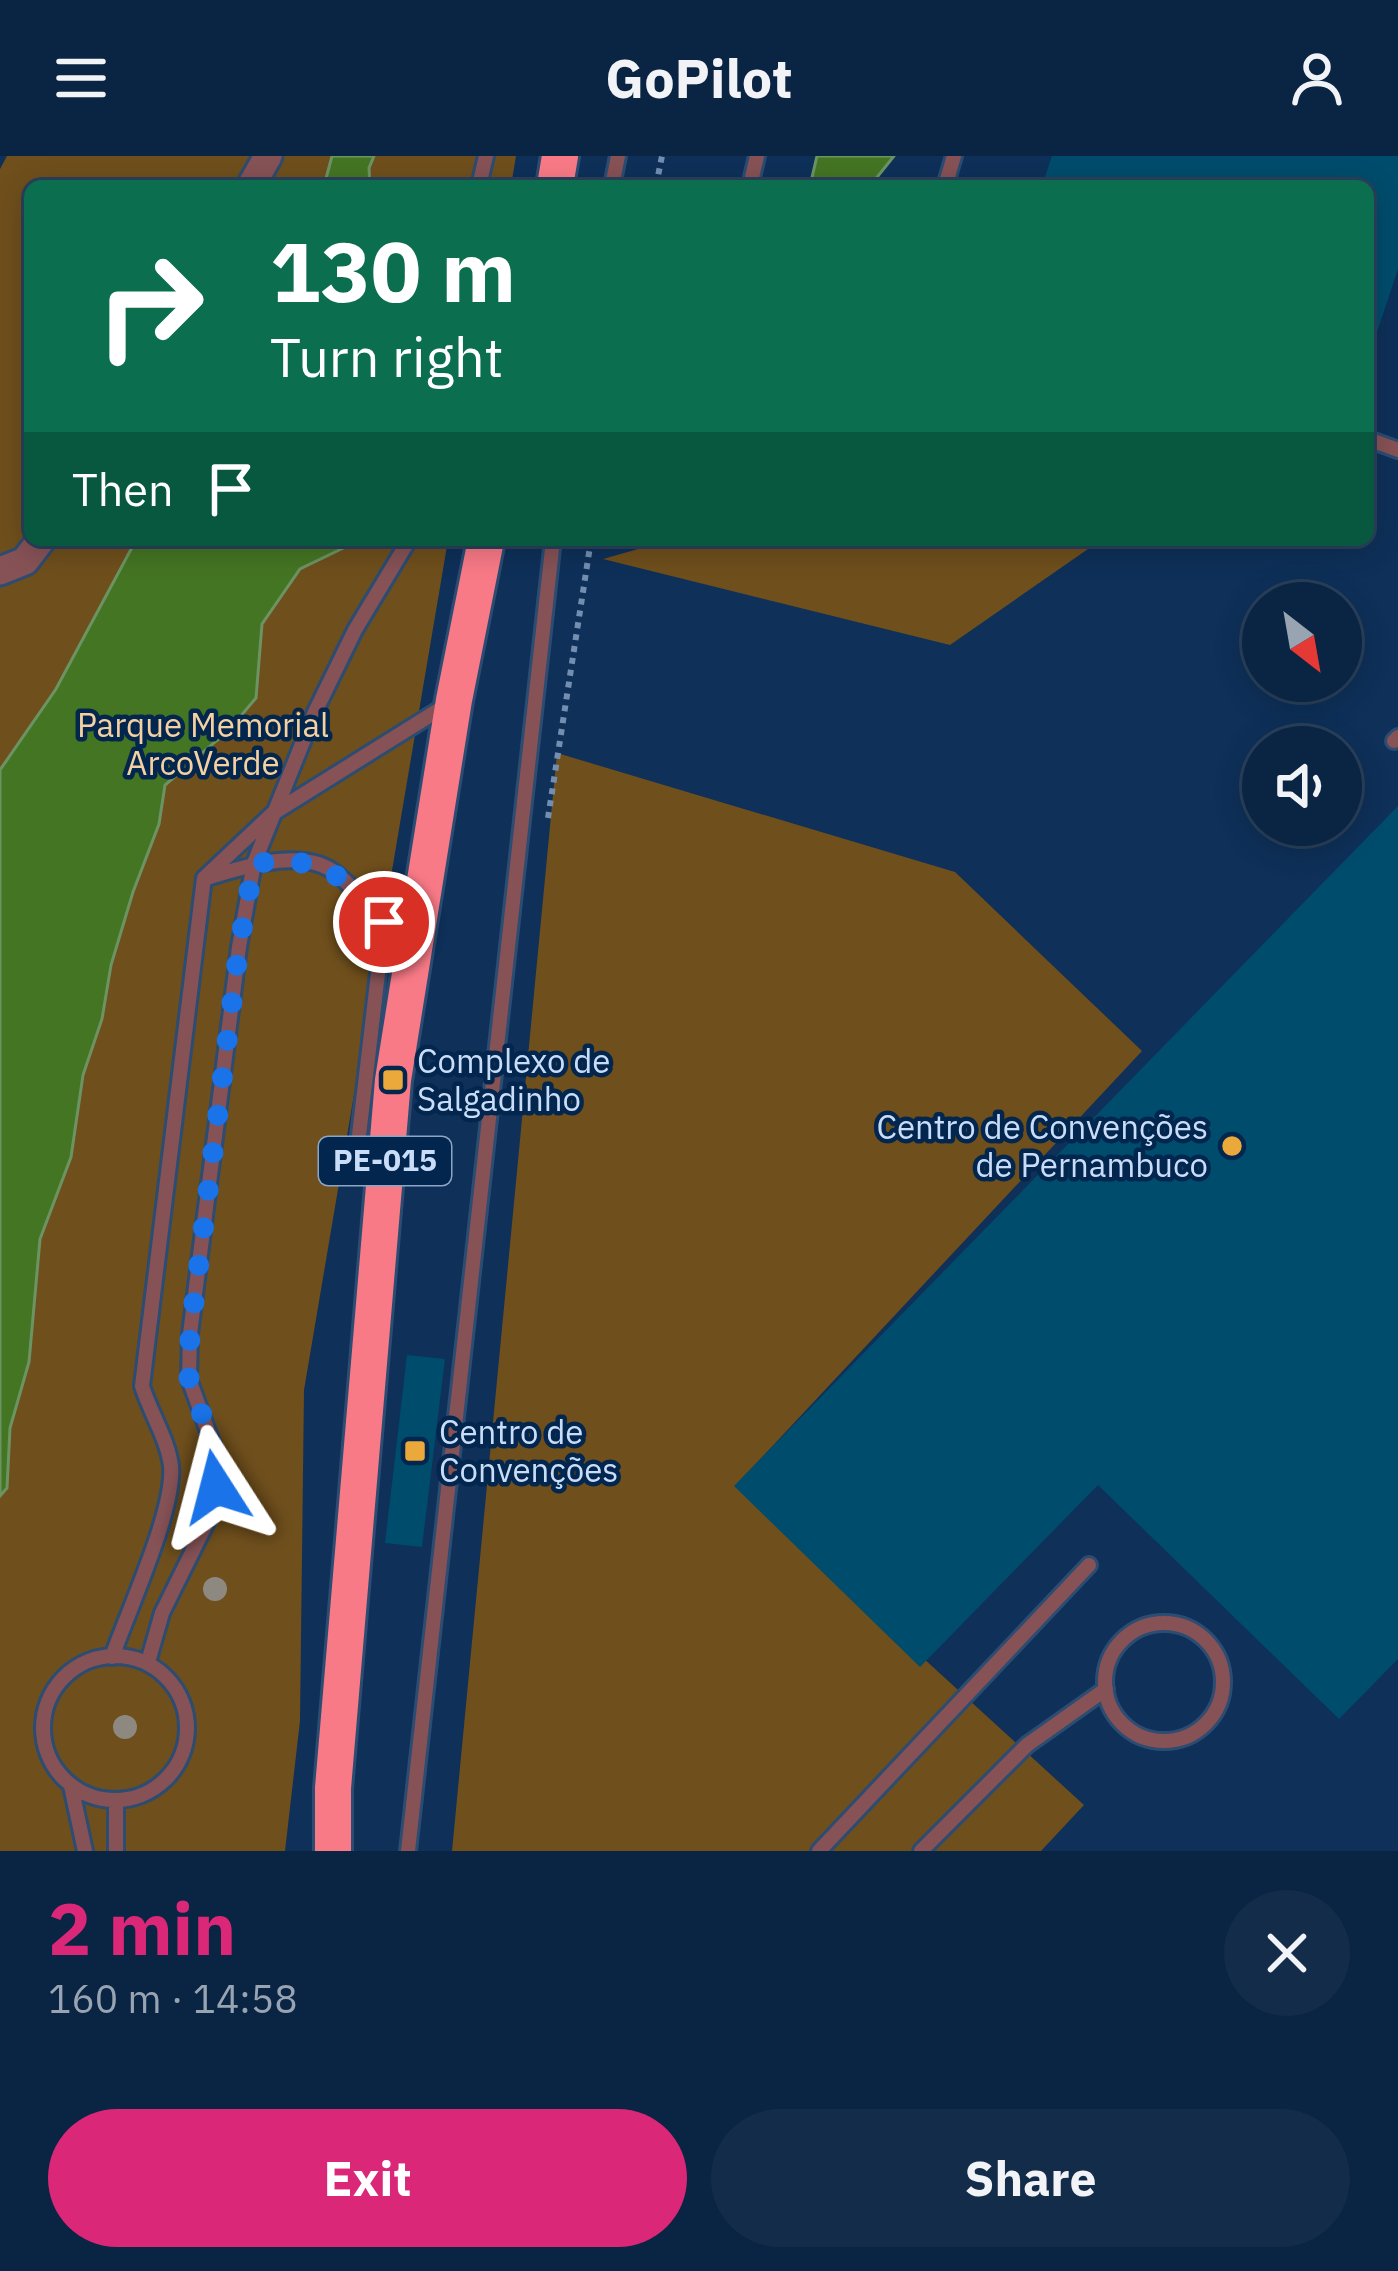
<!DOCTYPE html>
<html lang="en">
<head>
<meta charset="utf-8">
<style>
  body { margin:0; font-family:"IBM Plex Sans",sans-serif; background:#132c4a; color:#f1f3f6; height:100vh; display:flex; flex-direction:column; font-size:45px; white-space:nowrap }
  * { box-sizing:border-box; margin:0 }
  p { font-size:39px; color:#99a4b2 }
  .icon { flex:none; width:66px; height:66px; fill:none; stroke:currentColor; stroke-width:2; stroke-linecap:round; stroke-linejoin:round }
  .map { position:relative; height:1695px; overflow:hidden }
  .panel { display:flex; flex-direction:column; background:#0a2443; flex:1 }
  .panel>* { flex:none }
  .hud { position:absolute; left:24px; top:24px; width:1350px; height:366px; border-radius:18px; box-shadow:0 6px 30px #0003,0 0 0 3px #2a415c; background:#0b6e4f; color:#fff; overflow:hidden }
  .needle { width:78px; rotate:149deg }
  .fabs { position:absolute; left:1242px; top:426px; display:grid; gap:24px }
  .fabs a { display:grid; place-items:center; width:120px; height:120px; border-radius:50%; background:#0a2443; box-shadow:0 6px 30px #0003,0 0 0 3px #2a415c; font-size:60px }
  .pin { position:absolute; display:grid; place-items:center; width:102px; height:102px; color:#fff; margin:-51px; border:6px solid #fff; border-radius:50%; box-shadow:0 3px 12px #0007 }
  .me { position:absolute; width:132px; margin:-66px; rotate:351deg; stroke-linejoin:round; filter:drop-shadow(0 0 9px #0008) }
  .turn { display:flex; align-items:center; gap:42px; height:252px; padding:0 48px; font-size:54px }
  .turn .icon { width:156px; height:156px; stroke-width:2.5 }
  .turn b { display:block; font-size:84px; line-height:102px }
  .then { display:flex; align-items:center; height:114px; padding:0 48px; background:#0003; gap:24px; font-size:45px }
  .round { display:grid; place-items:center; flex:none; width:126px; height:126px; border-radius:63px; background:#132c4a }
  .overview { display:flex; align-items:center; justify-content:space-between; height:204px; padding:0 48px }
  h1 { font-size:72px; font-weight:700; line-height:90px; color:#db2777 }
  .primary-button { display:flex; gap:24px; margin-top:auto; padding:24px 48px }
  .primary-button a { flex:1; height:138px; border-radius:72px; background:#db2777; color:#fff; font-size:48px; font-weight:700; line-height:138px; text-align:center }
  .primary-button a+a { background:#132c4a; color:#f1f3f6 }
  header { display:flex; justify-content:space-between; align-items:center; height:156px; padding:0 48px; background:#0a2443; font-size:54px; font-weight:700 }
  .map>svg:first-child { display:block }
  .green { fill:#6f4f1c }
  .water { fill:#447523; stroke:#6c9463; stroke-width:3 }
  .building { fill:#004c6c }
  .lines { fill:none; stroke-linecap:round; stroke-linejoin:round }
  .lane-casing { stroke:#2c4c72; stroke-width:20 }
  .street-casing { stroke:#2c4c72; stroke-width:33 }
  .highway-casing { stroke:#2c4c72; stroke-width:42 }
  .path { stroke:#748eb0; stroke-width:6; stroke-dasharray:6 6; stroke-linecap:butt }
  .lane { stroke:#865256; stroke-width:14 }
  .street { stroke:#865256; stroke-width:27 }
  .highway { stroke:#f97a87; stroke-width:36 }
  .tree { fill:#8d8981 }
  .route { stroke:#1a73e8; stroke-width:21; stroke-dasharray:0 37.8 }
  .poi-dot { fill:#eca93b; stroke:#03264e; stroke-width:4.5 }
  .labels { text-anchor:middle; stroke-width:9; stroke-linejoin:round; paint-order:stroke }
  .shield { fill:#03264e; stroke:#8ea6c5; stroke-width:3 }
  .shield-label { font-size:30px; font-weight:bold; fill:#c9ddf8 }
  .park-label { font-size:33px; fill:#f5d1a1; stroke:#03264e }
  .poi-label { font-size:33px; fill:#c9ddf8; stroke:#03264e; text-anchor:start }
</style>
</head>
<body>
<header><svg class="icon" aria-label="menu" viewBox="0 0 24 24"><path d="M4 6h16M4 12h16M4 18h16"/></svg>GoPilot<svg class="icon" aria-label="person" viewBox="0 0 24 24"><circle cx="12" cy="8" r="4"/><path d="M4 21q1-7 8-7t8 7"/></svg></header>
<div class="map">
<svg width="1398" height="1695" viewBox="0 0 1398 1695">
  <rect width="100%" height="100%" fill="#0e3059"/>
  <path class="green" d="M7 0H516L511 30H30V384H448L304 1234 300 1565 285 1695H0V13Z
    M670 384H1101L950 489 603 403Z
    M557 597 955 716 1142 895 735 1330 1084 1649 1041 1695H452Z"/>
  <path class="water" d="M332 0H374L369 12 370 30H324Z
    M817 0H894L870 30H810Z
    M136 384H360L300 413 262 468 256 542 229 574 165 629 159 668 133 736 111 809 102 863 83 919 71 1001 40 1083 29 1206 10 1272 7 1332 0 1340V614L56 533Z"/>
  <path class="building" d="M1052 0H1398V113L1369 200 1368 30H1042Z
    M1398 650V1503L1339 1563 1098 1329 920 1511 734 1330Z
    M407 1199 445 1203 422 1391 385 1387Z"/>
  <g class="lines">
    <defs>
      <path id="lane" d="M479 30 486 0
        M612 30 618 0
        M750 30 757 0
        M945 30 954 0
        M1368 283 1398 294
        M1394 585 1398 581
        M210 721C247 710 304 691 337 718 354 732 369 750 384 766L358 988 375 1019
        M1105 1526a59 59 0 1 1 118 0a59 59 0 1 1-118 0Z
        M43 1572a72 72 0 1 1 144 0a72 72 0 1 1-144 0Z
        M112 1501C128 1455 175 1354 171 1310 168 1284 150 1256 142 1230L204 722 272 658 445 550
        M148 1506 162 1457 208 1364 216 1331 214 1292 189 1223 190 1178 239 791 254 707 315 556 355 474 409 384
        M71 1630 85 1695
        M116 1645V1695
        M408 1695 553 384
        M819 1695 1089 1409
        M921 1695 1027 1589 1106 1533"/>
      <path id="street" d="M251 30 268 0
        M0 415 25 405 41 384"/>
      <path id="highway" d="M555 30 560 0
        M333 1695V1632L393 924 454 544 486 384"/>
    </defs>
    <use href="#lane" class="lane-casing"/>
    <use href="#street" class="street-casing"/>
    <use href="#highway" class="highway-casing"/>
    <path class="path" d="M656 30 662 0
      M548 662 591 384"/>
    <use href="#lane" class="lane"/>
    <use href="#street" class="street"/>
    <use href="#highway" class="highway"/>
  </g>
  <g class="tree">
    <circle cx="215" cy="1433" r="12"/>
    <circle cx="125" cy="1571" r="12"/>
  </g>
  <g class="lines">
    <path class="route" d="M216 1331 214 1292 189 1223 190 1178 239 791 254 707C331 702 332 713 384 766"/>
  </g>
  <g class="poi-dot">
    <rect x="381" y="912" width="24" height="24" rx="6"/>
    <circle cx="1232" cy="990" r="12"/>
    <rect x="403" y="1283" width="24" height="24" rx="6"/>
  </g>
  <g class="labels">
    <rect class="shield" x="319" y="981" width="132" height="48" rx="9"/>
    <g class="shield-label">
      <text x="385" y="1015">PE-015</text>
    </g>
    <g class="park-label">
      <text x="203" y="581">Parque Memorial<tspan x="203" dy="38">ArcoVerde</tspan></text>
    </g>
    <g class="poi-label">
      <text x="417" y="917">Complexo de<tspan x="417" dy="38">Salgadinho</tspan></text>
      <text x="1208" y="983" text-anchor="end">Centro de Convenções<tspan x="1208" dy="38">de Pernambuco</tspan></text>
      <text x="439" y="1288">Centro de<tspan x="439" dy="38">Convenções</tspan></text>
    </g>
  </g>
</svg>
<div class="fabs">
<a><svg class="needle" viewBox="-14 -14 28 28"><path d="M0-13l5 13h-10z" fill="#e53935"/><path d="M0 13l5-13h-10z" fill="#99a4b2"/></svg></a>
<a><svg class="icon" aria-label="sound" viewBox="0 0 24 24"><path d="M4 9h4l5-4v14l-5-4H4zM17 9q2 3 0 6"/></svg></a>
</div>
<div class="pin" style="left:384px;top:766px;background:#d93025"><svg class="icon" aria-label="arrive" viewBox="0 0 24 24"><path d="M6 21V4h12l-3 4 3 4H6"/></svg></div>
<svg class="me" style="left:216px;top:1331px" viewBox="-20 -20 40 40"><path d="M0-17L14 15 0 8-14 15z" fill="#1a73e8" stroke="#fff" stroke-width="4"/></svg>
<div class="hud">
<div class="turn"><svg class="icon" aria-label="right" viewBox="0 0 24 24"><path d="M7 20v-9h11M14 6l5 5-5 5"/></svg><div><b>130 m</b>Turn right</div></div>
<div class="then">Then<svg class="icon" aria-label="arrive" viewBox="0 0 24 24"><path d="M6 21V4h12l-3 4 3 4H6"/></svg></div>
</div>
</div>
<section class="panel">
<div class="overview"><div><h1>2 min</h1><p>160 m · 14:58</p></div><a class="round"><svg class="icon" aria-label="close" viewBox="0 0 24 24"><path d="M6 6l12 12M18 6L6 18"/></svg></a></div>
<div class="primary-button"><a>Exit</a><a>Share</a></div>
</section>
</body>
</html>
